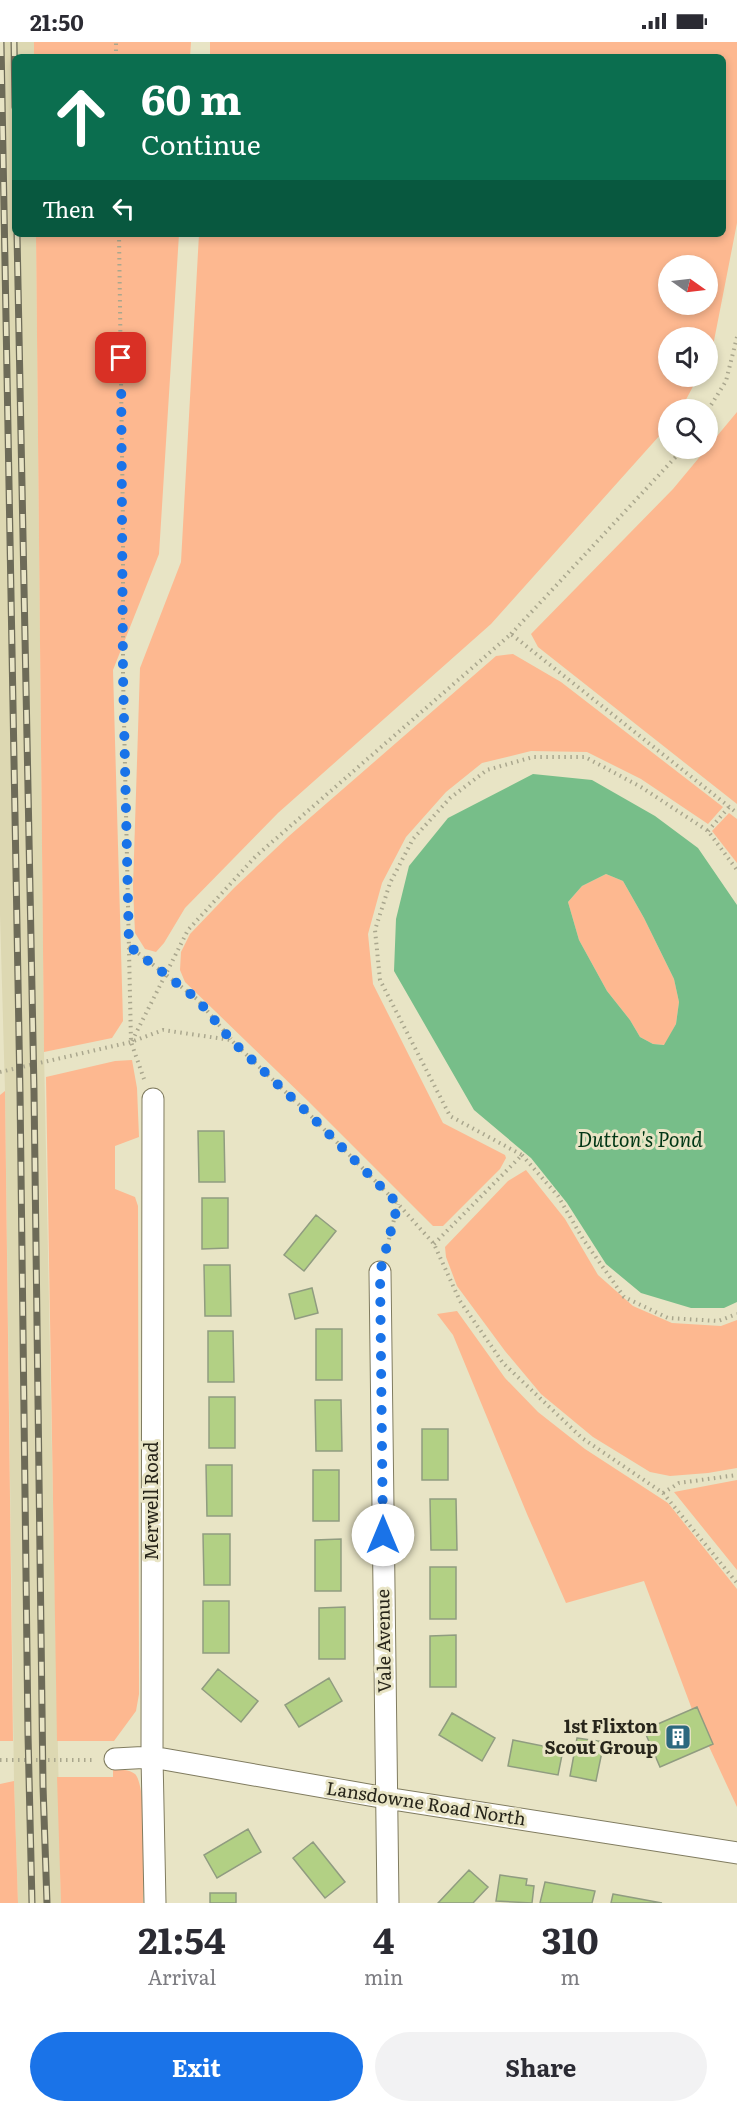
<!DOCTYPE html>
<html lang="en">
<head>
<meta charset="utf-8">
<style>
  body { margin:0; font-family:Literata,serif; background:#f2f2f3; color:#2b2b33; height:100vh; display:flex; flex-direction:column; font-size:22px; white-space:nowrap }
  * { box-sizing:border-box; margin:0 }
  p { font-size:20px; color:#7c7c81 }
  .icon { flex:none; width:33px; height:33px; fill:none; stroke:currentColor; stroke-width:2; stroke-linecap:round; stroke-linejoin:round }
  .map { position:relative; height:1861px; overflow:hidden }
  .side { display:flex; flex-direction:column; background:#fff; flex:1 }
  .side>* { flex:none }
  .banner { position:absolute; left:12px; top:12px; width:714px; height:183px; border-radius:9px; box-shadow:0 3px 9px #0003; background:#0b6e4f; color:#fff; overflow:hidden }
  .needle { width:39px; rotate:104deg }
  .fabs { position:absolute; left:658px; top:213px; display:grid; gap:12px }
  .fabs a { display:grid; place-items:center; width:60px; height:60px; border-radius:50%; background:#fff; box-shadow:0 3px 9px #0003; font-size:30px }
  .pin { position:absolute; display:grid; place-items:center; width:51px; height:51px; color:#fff; margin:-26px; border-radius:12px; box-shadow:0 3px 9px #0006 }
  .me { position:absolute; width:66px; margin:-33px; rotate:0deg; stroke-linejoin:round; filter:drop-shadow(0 0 4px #0008) }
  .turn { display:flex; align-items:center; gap:21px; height:126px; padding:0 30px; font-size:27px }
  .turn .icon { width:78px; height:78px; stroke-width:2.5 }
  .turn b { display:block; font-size:42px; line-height:51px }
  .then { display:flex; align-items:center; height:57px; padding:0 30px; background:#0003; gap:12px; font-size:22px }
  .eta { display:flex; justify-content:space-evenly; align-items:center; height:102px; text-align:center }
  .eta b { font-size:36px; font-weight:700; line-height:42px }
  .cta { display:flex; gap:12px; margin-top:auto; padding:12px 30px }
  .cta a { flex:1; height:69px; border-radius:36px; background:#1a73e8; color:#fff; font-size:24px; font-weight:700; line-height:69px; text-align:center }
  .cta a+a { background:#f2f2f3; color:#2b2b33 }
  .status { display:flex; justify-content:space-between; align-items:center; height:42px; padding:0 30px; background:#fff; direction:ltr }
  .status svg { height:16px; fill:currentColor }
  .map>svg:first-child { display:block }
  .built { fill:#ddd8b2 }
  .green { fill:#fdb890; fill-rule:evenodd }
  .water { fill:#77be89; fill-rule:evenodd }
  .building { fill:#b2d084; stroke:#909c80; stroke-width:1.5 }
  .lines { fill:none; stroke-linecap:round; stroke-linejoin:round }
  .street-casing { stroke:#807c60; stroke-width:23 }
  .path { stroke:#aaa78e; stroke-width:4; stroke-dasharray:1.5 4.5; stroke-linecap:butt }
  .street { stroke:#fff; stroke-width:21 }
  .rail-casing { stroke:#6d6b58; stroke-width:7 }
  .rail { stroke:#e8e4c5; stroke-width:4.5; stroke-dasharray:14; stroke-linecap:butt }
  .route { stroke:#1a73e8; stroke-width:10; stroke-dasharray:0 18 }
  .labels { text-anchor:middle; stroke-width:6; stroke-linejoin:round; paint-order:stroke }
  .street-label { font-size:18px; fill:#27251a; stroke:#e8e4c5 }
  .poi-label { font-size:18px; font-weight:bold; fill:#27251a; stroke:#e8e4c5; text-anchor:end }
  .water-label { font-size:20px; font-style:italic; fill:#003615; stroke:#e8e4c5 }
</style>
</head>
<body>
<div class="status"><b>21:50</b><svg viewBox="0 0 49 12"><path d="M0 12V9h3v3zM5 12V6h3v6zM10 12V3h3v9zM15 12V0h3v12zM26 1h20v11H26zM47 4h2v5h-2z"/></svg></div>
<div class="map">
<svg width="737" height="1861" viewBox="0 0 737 1861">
  <rect width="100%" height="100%" fill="#e8e4c5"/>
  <path class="built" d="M0 0H34V15H15V192H36L44 1010 61 1861H18L14 1739 5 1049 0 872Z"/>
  <path class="green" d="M34 0H191L190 15H34Z
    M210 0H737V181L712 309 708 317V296H669V334L698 335 681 367 669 368V383L491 582 278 771 185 866 164 901 156 910 145 907 135 891 133 845 140 626 181 520 199 192H723V15H210ZM669 224H708V262H669Z
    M36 192H179L159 512 113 628 123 979 112 996 44 1010Z
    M737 370V762L538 605 531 592 673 447Z
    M513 612 561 640 723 765 708 782 641 737 587 710 531 709 482 721 446 750 406 795 382 841 368 892 373 942 443 1081 505 1113 506 1116 500 1127 443 1184H433L308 1059 185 940 180 928 181 910 190 892 234 846 289 794 496 614Z
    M729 771 737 777V821L712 789Z
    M606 832 623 839 644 876 674 937 679 960 676 982 665 1003 653 1002 640 995 630 978 607 949 579 898 568 860 582 844Z
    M132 1018 137 1046 139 1095 115 1104V1147L135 1155 138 1164 139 1652 136 1669 114 1699H57L46 1035 115 1019Z
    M5 1049 13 1699H0V1053Z
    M526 1128 565 1177 598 1233 633 1264 672 1281 721 1284 737 1278V1426L708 1431 670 1434 650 1430 593 1395 541 1352 505 1309 457 1244 446 1215 445 1205 508 1139Z
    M457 1269 505 1336 538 1370 585 1407 668 1461 737 1547V1765L693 1670 644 1539 566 1561 527 1472 453 1293 437 1272Z
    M737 1438V1528L674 1450Z
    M113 1727C120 1728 129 1727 135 1732 148 1745 143 1839 143 1861H61L57 1735H113Z
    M14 1739 18 1861H0V1742Z"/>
  <path class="water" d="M533 732 592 738 655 774 698 806 737 863V1260L724 1266H691L641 1251 606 1222 567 1161 531 1116 474 1068 394 929 396 877 409 824 448 776ZM606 832 623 839 644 876 674 937 679 960 676 982 664 1003 653 1002 640 995 630 978 607 949 579 898 568 860 582 844Z"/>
  <path class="building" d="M198 1089H224L225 1140H199Z
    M202 1156H228V1206L202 1207Z
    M316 1173 336 1189 304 1229 284 1213Z
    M204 1223H230L231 1274H205Z
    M312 1246 318 1271 295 1277 289 1252Z
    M316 1287H342V1338H316Z
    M208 1289H233L234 1340H208Z
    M209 1355H235V1406H209Z
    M315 1358H341L342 1409H316Z
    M422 1387H448V1438H422Z
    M206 1423H232V1474H207Z
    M313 1428H339V1479H313Z
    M430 1457H456L457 1508H431Z
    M203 1492H230V1543H204Z
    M341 1497V1549H315V1498Z
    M430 1525H456V1577H430Z
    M203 1559H229V1611H203Z
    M345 1565V1617H319V1566Z
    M456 1593V1645H430V1594Z
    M218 1627 258 1659 241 1680 202 1647Z
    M329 1636 342 1659 299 1685 285 1663Z
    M697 1665 713 1702 660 1725 644 1688Z
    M452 1671 495 1696 482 1719 439 1693Z
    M577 1696 604 1700 596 1739 570 1734Z
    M513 1698 563 1708 558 1733 508 1724Z
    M248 1787 261 1810 217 1836 204 1813Z
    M313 1800 345 1840 325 1856 293 1816Z
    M469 1828 488 1845 473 1861H438Z
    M500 1833 527 1837 526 1843 534 1844 532 1861 496 1859Z
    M545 1840 595 1849 592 1861H540Z
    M210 1851H236V1861H210Z
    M613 1852 662 1861H611Z"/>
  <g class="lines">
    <defs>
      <path id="street" d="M153 1057 152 1715 155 1861
        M380 1230 388 1861
        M115 1717 152 1715 386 1756 737 1811"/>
    </defs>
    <use href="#street" class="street-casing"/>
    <path class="path" d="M116 15V0
      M119 192 123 482V633L131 1000 144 1037
      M708 368 726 339 737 295
      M511 592 684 406
      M708 789 729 765
      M129 904 197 957 231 997
      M132 999 188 888 256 814 511 592 737 771
      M0 1030 131 1000 163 988 231 998 311 1074 398 1162 434 1202 460 1259 503 1321 582 1396 663 1451 737 1541
      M522 1113 558 1154 583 1197 624 1255 668 1276 718 1279 737 1272
      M434 1202 522 1113 450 1074 380 938 375 888 390 841 413 797 450 756 487 728 533 715H585L641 745 708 789 737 828
      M386 1209 398 1162
      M663 1451 679 1441 737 1433
      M0 1718H92"/>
    <use href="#street" class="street"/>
    <defs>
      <path id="rail" d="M1 0 20 1050 28 1692 32 1861
        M14 0 15 65
        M17 192 34 1049 43 1744 47 1861"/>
    </defs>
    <use href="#rail" class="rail-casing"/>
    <use href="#rail" class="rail"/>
  </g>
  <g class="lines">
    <path class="route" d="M121 316 123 633 129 904 197 957 231 998 311 1074 398 1162 380 1230 383 1493"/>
  </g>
  <defs>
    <symbol id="building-square" viewBox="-11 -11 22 22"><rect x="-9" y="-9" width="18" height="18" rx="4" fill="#2c687f" stroke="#e8e4c5"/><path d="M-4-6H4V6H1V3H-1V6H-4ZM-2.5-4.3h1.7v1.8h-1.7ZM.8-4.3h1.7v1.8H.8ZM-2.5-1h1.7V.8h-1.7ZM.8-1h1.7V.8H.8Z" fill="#fff"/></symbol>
  </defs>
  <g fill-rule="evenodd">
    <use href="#building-square" x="663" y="1680" width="30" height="30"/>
  </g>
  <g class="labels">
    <g class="street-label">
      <text transform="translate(152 1459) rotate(-90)" y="6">Merwell Road</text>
      <text transform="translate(384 1599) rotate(-91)" y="6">Vale Avenue</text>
      <text transform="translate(426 1762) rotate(9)" y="6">Lansdowne Road North</text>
    </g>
    <g class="poi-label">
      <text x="658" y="1691">1st Flixton<tspan x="658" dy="21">Scout Group</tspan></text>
    </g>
    <g class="water-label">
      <text x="640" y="1105">Dutton's Pond</text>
    </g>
  </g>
</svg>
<div class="fabs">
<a><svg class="needle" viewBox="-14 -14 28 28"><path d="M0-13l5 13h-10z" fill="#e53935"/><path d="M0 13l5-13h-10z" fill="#7c7c81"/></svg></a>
<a><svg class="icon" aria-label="sound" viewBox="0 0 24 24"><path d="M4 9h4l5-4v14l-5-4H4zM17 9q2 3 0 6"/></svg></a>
<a><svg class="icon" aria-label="search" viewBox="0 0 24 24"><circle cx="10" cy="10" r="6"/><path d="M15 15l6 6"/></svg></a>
</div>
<div class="pin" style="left:121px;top:316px;background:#d93025"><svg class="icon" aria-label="arrive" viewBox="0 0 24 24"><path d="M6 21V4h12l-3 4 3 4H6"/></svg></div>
<svg class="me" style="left:383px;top:1493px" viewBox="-20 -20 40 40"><circle r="19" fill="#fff"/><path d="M0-13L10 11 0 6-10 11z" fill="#1a73e8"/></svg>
<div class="banner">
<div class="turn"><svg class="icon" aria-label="ahead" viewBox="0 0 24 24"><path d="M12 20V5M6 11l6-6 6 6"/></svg><div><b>60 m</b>Continue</div></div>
<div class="then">Then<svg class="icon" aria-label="left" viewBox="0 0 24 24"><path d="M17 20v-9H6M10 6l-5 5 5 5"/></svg></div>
</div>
</div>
<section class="side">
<div class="eta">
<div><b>21:54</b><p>Arrival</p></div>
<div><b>4</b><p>min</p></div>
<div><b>310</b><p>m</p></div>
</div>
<div class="cta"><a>Exit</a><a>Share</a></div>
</section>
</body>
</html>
